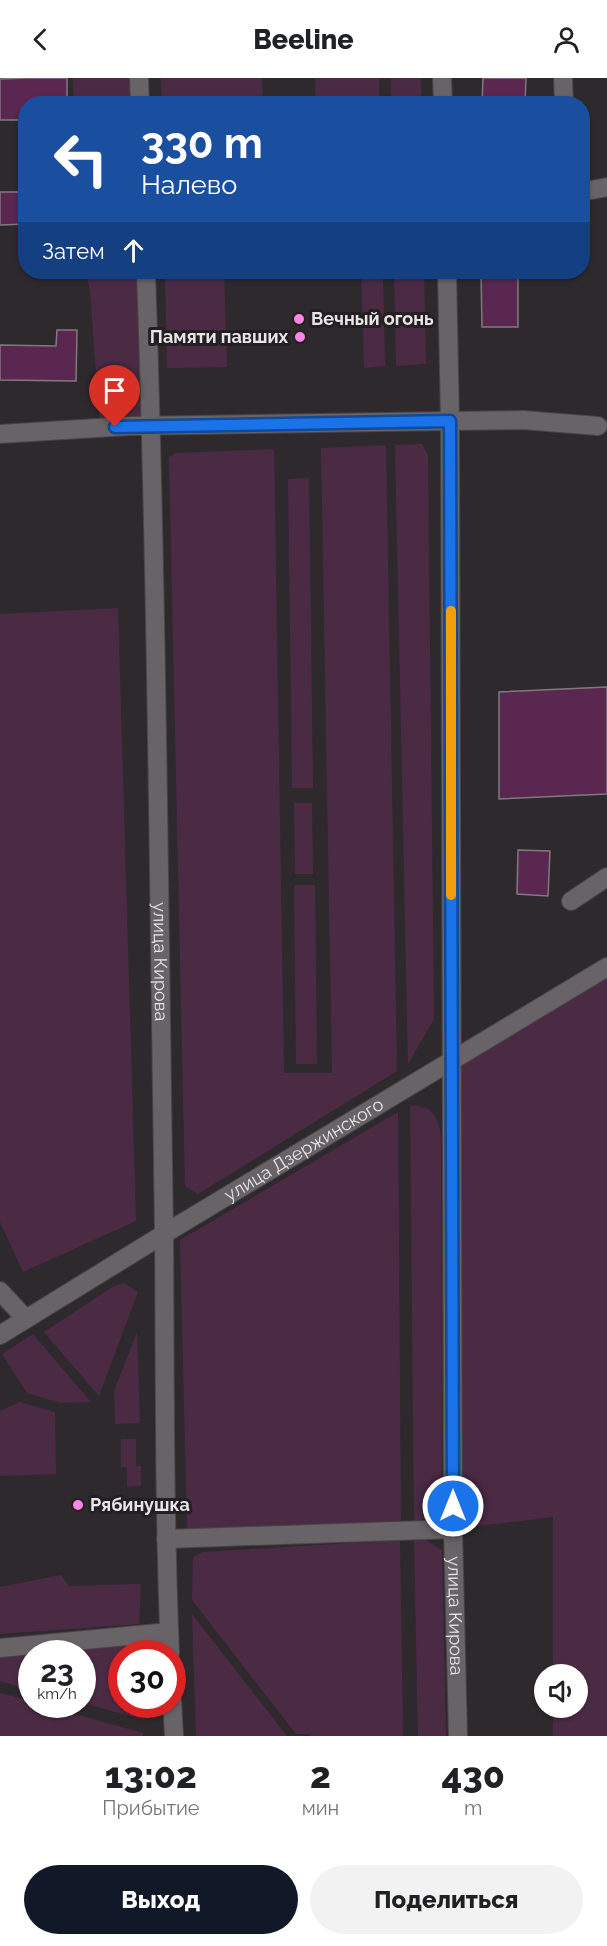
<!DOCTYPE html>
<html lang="ru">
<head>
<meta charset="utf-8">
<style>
  body { margin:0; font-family:Raleway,sans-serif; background:#f2f2f2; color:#202124; height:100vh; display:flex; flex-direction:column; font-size:22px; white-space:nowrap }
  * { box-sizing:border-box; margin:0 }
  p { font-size:20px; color:#757577 }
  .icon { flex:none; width:33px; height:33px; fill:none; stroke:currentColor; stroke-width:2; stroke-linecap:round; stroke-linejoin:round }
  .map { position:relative; height:1658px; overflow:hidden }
  .side { display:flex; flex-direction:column; background:#fff; flex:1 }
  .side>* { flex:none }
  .banner { position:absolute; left:18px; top:18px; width:572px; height:183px; border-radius:24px; box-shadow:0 2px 4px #0004; background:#1a4fa0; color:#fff; overflow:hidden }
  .controls { position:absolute; left:534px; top:1586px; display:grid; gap:12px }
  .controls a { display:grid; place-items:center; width:54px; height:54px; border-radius:50%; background:#fff; box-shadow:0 2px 4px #0004; font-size:30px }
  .speed { position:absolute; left:18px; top:1562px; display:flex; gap:12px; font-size:30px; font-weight:700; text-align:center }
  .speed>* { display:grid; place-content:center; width:78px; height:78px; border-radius:50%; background:#fff; box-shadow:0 2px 4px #0004; line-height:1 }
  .speed small { font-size:15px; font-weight:400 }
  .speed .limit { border:9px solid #d22; background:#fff; color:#111 }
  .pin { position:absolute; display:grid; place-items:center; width:51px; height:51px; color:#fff; margin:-62px -26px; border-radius:50% 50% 50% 0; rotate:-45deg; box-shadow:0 0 6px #0007 }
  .pin .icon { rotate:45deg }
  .me { position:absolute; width:66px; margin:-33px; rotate:0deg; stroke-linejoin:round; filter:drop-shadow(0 0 4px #0008) }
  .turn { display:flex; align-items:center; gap:21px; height:126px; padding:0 24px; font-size:27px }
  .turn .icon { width:78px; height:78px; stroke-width:2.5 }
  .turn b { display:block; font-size:42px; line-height:51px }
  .then { display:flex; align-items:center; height:57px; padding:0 24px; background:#0003; gap:12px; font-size:22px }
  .eta { display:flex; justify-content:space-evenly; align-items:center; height:102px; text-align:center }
  .eta b { font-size:36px; font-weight:800; line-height:42px }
  .action { display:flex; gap:12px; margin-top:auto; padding:12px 24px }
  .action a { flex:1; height:69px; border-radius:36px; background:#111827; color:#fff; font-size:24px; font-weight:800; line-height:69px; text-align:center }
  .action a+a { background:#f2f2f2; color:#202124 }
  header { display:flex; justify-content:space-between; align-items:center; height:78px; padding:0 24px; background:#fff; font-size:27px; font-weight:800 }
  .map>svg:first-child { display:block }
  .green { fill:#4b2b44 }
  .building { fill:#5a2750; stroke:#807a7e; stroke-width:1.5 }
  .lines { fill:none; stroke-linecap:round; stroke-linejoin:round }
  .minor-casing { stroke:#484547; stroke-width:20 }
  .minor { stroke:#686367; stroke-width:18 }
  .route-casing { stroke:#114b97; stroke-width:15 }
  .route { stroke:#1a73e8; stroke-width:10 }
  .slow { stroke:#f59e0b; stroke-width:10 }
  .poi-dot { fill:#fb86e5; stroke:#241f23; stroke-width:2 }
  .labels { text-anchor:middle; stroke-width:6; stroke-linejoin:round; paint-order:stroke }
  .poi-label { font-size:18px; font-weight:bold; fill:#e8e5e7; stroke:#241f23; text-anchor:start }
  .street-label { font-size:18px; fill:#e8e5e7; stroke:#241f23 }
</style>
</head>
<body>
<header><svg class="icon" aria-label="back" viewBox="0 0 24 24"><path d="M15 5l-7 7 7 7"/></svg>Beeline<svg class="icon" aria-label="person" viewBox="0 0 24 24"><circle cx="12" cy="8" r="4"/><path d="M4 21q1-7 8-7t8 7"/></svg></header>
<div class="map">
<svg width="607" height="1658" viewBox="0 0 607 1658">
  <rect width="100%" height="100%" fill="#2e292d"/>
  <path class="green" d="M73 0H139L140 25H74Z
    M161 0H262L263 25H162Z
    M315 0H379V25H316Z
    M391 0H421L422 25H391Z
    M86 194H146L151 348 100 349 90 214Z
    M165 194H224L227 289 167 290Z
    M361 194H383L385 288 364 290Z
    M394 194H424L426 286 396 288Z
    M422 366 428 378 434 941 408 986 395 367Z
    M386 367 397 993 198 1116 185 1108 169 380 175 375 274 371 284 995H332L321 370Z
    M309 400 313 710H292L288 401Z
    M118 530 136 1143 23 1194 0 1144V536Z
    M294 725H312L313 796H295Z
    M294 807H315L317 986H296Z
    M607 889V1658H553V1629H578V1596H553V1439L453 1451 452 984Z
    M410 1027C432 1029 437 1035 441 1057L442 1425 430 1440 414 1443Z
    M398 1034 401 1445 187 1451 180 1162Z
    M124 1205 138 1214 99 1318 44 1254 114 1208Z
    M137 1254 140 1345 115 1346 114 1313Z
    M33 1256 91 1324 60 1325 27 1315 2 1276Z
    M19 1324 55 1334 56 1396 0 1398V1333Z
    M121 1361H136V1388H141V1408L127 1409V1389H121Z
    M400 1462 403 1658H310L309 1656H296L192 1522 193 1479 203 1474Z
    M414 1462H426L442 1472 446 1658H418Z
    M61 1497 69 1508 141 1506 139 1546 0 1556V1509Z
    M192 1536 287 1658H196Z
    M141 1562 142 1575H122V1626H144V1642L83 1625 82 1575H32L31 1612 0 1603V1577Z
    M0 1615 31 1623 32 1626H40L143 1655V1658H0Z"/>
  <path class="building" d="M28 0H67V26H26V42H0V1Z
    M483 0H526L525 26H482Z
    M0 114H26V146L0 147Z
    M481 194H518V249H482Z
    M57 252H77L76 303 0 302V267L56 268Z
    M607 609V716L499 721V614Z
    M518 772 550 773 548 818 517 816Z"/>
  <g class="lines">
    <defs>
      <g id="minor">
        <path d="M139 0 140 26"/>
        <path d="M442 0 443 26"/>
        <path d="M563 0 564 26"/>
        <path d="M582 112 586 113 607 109"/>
        <path id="s1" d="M146 194C157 513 159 832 164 1152 165 1293 164 1434 170 1575"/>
        <path id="s2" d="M447 194 450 343 453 1451 458 1658"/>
        <path d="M0 356 129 348 450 343 523 342 598 348"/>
        <path d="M571 823 607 799"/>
        <path d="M0 1213 26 1241"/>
        <path id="s3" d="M0 1257 164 1156 607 889"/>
        <path d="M166 1461 453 1451"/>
        <path d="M0 1570 169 1554"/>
        <path d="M172 1622 174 1658"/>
      </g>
    </defs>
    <use href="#minor" class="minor-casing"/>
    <use href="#minor" class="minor"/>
  </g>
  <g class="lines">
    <defs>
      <path id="route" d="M115 349 450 343 453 1428"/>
    </defs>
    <use href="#route" class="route-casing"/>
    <use href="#route" class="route"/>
    <path class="slow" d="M451 533V817"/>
  </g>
  <g class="poi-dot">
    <circle cx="299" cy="241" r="6"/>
    <circle cx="300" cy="259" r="6"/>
    <circle cx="78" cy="1427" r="6"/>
  </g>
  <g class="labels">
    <g class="poi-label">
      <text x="311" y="247">Вечный огонь</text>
      <text x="288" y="265" text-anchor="end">Памяти павших</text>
      <text x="90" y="1433">Рябинушка</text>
    </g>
    <g class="street-label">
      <text dy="6" stroke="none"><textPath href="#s1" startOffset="690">улица Кирова</textPath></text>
      <text dy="6" stroke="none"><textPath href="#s3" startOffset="356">улица Дзержинского</textPath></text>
      <text dy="6" stroke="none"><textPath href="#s2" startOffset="1344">улица Кирова</textPath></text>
    </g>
  </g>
</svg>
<div class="controls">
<a><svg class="icon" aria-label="sound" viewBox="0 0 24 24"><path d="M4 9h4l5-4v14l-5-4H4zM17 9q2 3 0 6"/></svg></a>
</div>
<div class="speed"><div>23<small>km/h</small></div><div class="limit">30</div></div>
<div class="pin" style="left:115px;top:349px;background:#d93025"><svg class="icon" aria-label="arrive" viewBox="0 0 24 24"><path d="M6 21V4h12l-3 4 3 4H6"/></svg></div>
<svg class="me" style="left:453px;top:1428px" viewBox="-20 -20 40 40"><circle r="17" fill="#1a73e8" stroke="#fff" stroke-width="3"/><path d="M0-11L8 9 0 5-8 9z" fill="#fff"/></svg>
<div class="banner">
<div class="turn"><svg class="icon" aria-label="left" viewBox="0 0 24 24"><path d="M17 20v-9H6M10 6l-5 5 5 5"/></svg><div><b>330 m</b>Налево</div></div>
<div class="then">Затем<svg class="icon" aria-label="ahead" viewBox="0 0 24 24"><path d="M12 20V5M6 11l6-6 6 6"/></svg></div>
</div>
</div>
<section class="side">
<div class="eta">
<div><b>13:02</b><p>Прибытие</p></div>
<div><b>2</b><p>мин</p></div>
<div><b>430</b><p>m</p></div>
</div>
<div class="action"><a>Выход</a><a>Поделиться</a></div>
</section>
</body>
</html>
